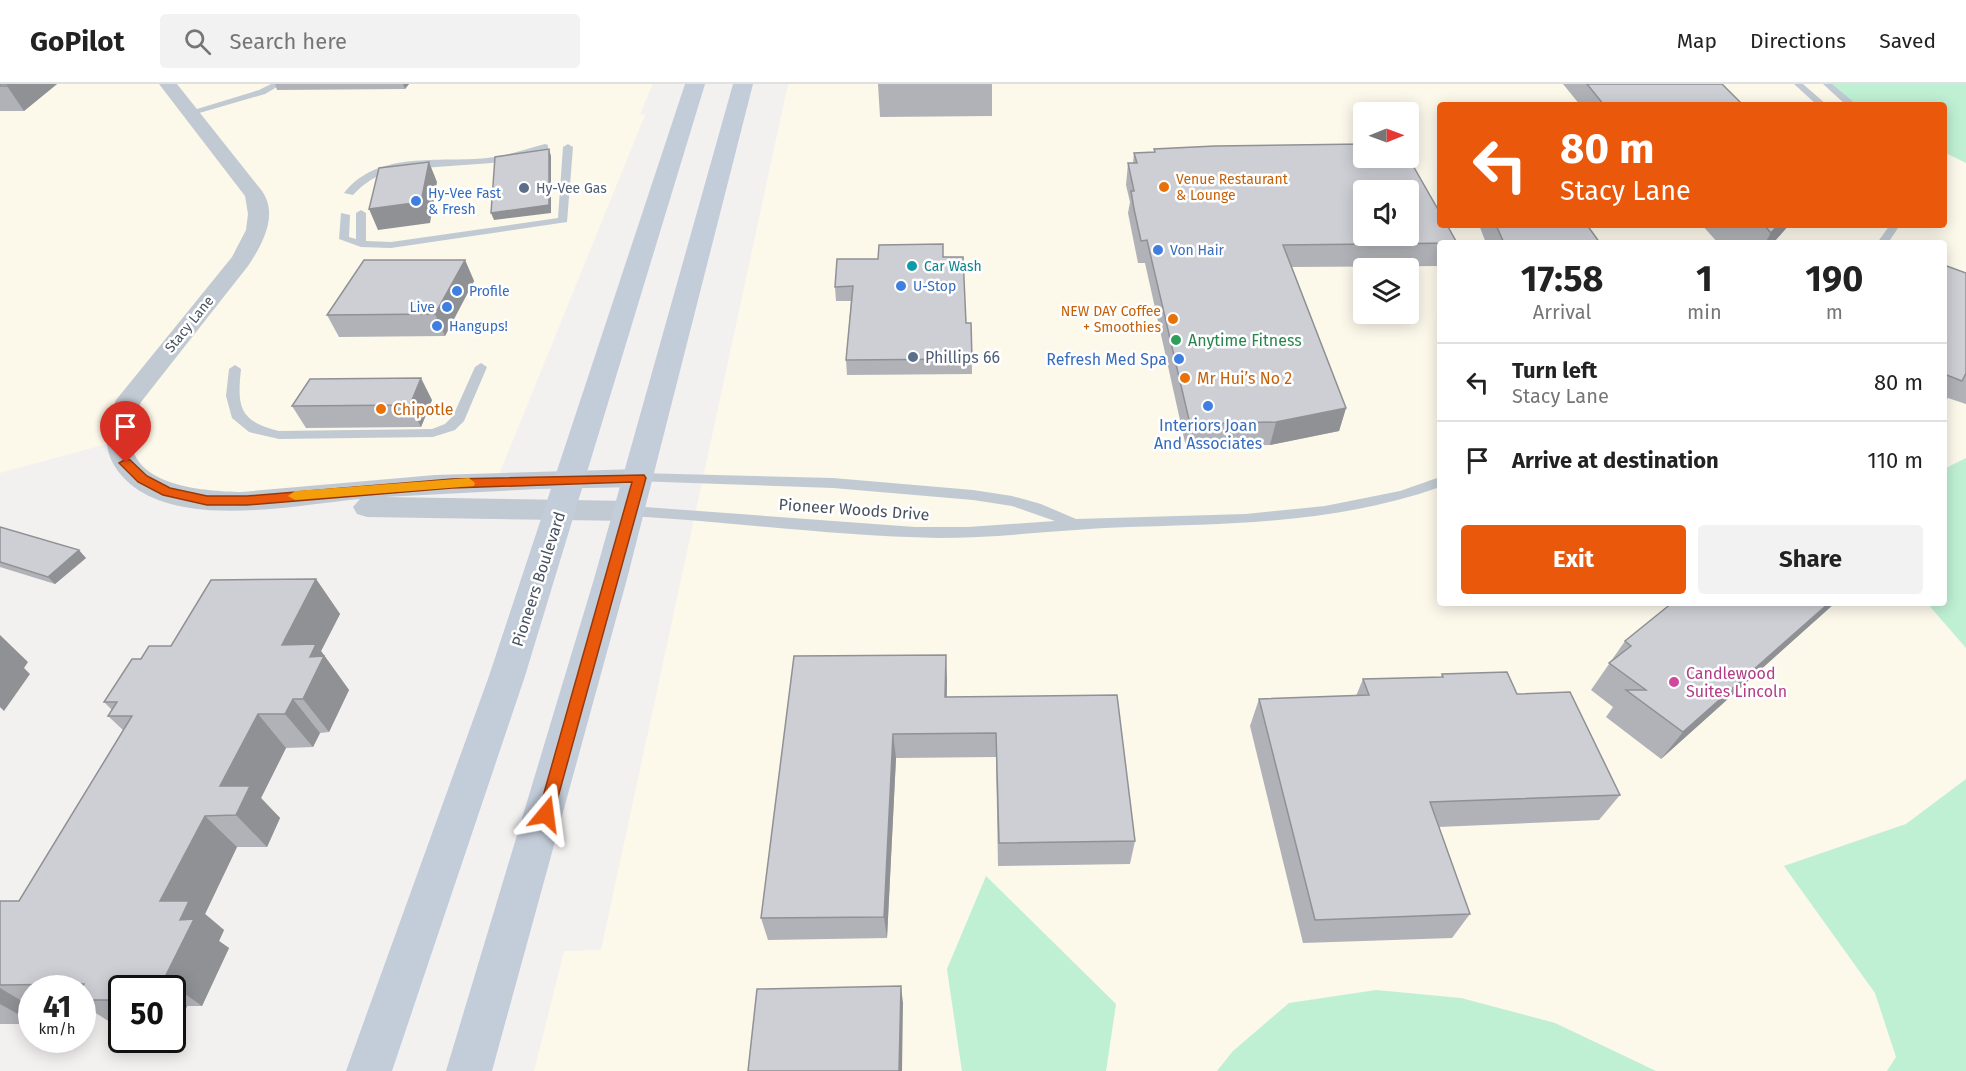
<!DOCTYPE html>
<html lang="en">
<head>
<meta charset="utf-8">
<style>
  body { margin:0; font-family:"Fira Sans",sans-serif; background:#f2f2f2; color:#222; height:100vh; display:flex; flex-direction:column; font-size:22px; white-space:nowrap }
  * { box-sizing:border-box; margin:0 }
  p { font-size:20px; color:#767676 }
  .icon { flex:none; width:33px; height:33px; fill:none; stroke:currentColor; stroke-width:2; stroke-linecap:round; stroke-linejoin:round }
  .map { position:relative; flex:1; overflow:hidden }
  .panel { position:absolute; left:1437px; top:156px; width:510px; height:366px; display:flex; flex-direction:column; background:#fff; border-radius:6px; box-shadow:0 3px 15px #0003 }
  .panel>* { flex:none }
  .guide { position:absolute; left:1437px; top:18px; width:510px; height:126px; border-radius:6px; box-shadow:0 3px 15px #0003; background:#ea580c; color:#fff; overflow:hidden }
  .needle { width:39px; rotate:89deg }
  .buttons { position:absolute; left:1353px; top:18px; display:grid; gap:12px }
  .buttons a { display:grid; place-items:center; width:66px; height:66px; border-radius:6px; background:#fff; box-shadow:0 3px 15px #0003; font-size:30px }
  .speed { position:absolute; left:18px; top:891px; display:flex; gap:12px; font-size:30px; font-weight:700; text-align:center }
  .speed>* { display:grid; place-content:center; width:78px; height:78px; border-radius:50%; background:#fff; box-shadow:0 3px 15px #0003; line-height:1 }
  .speed small { font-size:15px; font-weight:400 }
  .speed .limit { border:3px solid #111; border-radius:9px; background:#fff; color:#111 }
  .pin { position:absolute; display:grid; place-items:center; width:51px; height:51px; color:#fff; margin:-62px -26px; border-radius:50% 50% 50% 0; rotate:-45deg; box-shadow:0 0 6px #0007 }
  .pin .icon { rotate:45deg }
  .me { position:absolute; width:66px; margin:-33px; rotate:16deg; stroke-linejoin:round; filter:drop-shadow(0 0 4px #0008) }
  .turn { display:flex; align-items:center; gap:21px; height:126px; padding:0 24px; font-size:27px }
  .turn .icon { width:78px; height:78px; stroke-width:2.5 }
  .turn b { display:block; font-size:42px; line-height:51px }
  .eta { display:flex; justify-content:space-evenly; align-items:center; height:102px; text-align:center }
  .eta b { font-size:36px; font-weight:700; line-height:42px }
  .button { display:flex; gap:12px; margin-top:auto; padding:12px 24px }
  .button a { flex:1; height:69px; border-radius:6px; background:#ea580c; color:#fff; font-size:24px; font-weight:700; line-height:69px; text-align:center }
  .button a+a { background:#f2f2f2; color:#222 }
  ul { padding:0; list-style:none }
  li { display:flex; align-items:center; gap:18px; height:78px; padding:0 24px; border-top:2px solid #e0e0e0 }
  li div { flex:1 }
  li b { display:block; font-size:22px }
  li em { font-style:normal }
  header { display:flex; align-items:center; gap:36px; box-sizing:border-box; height:84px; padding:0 30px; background:#fff; border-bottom:2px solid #e0e0e0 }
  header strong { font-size:28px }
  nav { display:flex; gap:33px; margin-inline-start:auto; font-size:21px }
  .search { width:420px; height:54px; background:#f2f2f2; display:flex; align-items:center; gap:15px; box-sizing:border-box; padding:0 21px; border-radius:6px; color:#767676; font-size:22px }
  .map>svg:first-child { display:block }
  .commercial { fill:#fcf8ea; fill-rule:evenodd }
  .green { fill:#bff0d4 }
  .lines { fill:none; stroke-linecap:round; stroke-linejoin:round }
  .lane { fill:#c1cad2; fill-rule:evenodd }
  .street { fill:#c1cad2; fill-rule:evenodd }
  .secondary { fill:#c3ccd9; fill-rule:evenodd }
  .wall { fill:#b0b2b7 }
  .shaded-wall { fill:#909195 }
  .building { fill:#cdcfd5; stroke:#909195; stroke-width:1.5; fill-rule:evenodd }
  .route { fill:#ea580c; stroke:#983908; stroke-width:1.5 }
  .slow { fill:#f59e0b }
  .food-dot { fill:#e8710a; stroke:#fff; stroke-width:2 }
  .service-dot { fill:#5c6f8a; stroke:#fff; stroke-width:2 }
  .shop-dot { fill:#3f7fe0; stroke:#fff; stroke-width:2 }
  .culture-dot { fill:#0f9aa8; stroke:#fff; stroke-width:2 }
  .leisure-dot { fill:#2e9e5b; stroke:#fff; stroke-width:2 }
  .hotel-dot { fill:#d1479c; stroke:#fff; stroke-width:2 }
  .labels { text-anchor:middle; stroke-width:5; stroke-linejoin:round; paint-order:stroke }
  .far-food-label { font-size:14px; fill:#c56008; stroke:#fff; text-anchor:start }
  .far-service-label { font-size:14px; fill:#4e5e75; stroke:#fff; text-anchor:start }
  .far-shop-label { font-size:14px; fill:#366cbe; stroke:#fff; text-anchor:start }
  .far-culture-label { font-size:14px; fill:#0d838f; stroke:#fff; text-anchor:start }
  .far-street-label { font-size:14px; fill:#48525e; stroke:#fff }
  .leisure-label { font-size:16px; fill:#27864d; stroke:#fff; text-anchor:start }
  .service-label { font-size:16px; fill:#4e5e75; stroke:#fff; text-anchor:start }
  .shop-label { font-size:16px; fill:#366cbe; stroke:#fff; text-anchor:end }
  .food-label { font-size:16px; fill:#c56008; stroke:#fff; text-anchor:start }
  .street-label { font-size:16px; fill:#48525e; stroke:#fff }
  .hotel-label { font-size:16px; fill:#b23c85; stroke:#fff; text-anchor:start }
</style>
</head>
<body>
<header>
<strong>GoPilot</strong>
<div class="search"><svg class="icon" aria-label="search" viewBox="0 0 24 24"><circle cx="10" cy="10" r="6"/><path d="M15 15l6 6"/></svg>Search here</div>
<nav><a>Map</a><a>Directions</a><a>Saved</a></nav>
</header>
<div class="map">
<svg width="1966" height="987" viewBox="0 0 1966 987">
  <rect width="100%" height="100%" fill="#f3f0f0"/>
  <path class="commercial" d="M0 0H653L640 30 645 31 496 398 247 416 167 408 118 357 0 389Z
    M788 0H1827L1854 21H1440V141H1944V68L1966 79V374L1944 385V159H1440V519H1927L1966 564V695L1906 740 1784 782 1875 909 1897 973 1887 987H1656L1555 939 1461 914 1233 967 1217 987H1106L1116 920 947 885 962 987H534L564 867 601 866ZM1364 28H1408V74H1364ZM1364 106H1408V152H1364ZM1364 184H1408V230H1364Z"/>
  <path class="green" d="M1827 0H1966V79L1944 68V21H1854Z
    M1966 374V564L1927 519H1944V385Z
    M1966 695V987H1887L1896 973 1875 909 1784 782 1906 740Z
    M986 792 1116 920 1106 987H962L947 885Z
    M1376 906 1461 914 1555 939 1656 987H1217L1233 967 1289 919Z"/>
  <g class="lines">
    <path class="lane" d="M271 0H282L265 10 189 32 184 29 259 6Z
      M1794 0H1803L1827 21H1817Z
      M1823 0H1832L1857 21H1846Z
      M545 60 548 61V65L492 79 394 86C377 91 365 98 353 111L344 109C378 66 439 79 487 74 506 72 526 65 545 60Z
      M568 60 573 63 567 138 391 164 361 163 339 155 341 129 350 131 349 153 356 155V129L361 126 366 129V157L391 158 558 134 563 63Z
      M1890 141H1900L1888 159H1877Z
      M481 279 487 283 464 337 455 346 433 353 279 355 249 348 232 334 226 312 229 285 235 281 241 285C237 323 239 337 279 347L432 345 445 340 453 332 475 283Z
      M639 389 833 394 973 406 1012 412 1041 420 1076 435 1246 430 1325 422 1400 407 1440 393V403C1338 439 1234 440 1128 443 1064 445 1001 454 938 454 835 452 733 438 631 432L624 427 631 422 915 443H968L1055 437 1012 422 973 416 833 404 634 397 632 394 634 391Z"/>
    <path class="street" d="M159 0H177L262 107C279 131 262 161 248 182L141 318C137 329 131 341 131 354 132 403 205 407 241 408L435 391 639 385 649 387 653 394 649 401 639 403 537 405 385 413 631 417 641 420 645 427 641 434 631 437 367 433 357 430 353 423 360 415C294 421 172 448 122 392 100 367 105 344 116 316L232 173 246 146 248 130 245 112Z"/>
    <path class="secondary" d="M685 0H705L525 592 392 987H346L489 592Z
      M733 0H753L627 495 492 987H446L594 495Z"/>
  </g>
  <path class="wall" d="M0 0H57L24 27H0Z
    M275 0H409L405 5 277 6Z
    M878 0H992V32L880 33Z
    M1563 0H1722L1743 21H1580Z
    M1154 65 1440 159V182L1292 183 1346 324 1339 347 1270 361 1186 363 1145 179H1138L1128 129 1130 118 1126 101 1128 79H1133L1134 69 1154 68Z
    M1479 141H1587L1600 159H1486Z
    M1702 141H1789L1773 159H1718Z
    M944 173 966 239H971L972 290 847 291 846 276 851 217H836L835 203Z
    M465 176 474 197 445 252 339 253 327 231Z
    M1944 181 1966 189V320L1948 314 1944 319Z
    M432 316 421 343 306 344 292 322Z
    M0 443 86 474 55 500 0 483Z
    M316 495 340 530 321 567 349 606 329 648 320 649 313 663 286 664 261 714 280 734 267 763H237L205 830 224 846 219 857 229 864 202 922H187L177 942H172V904H122V943H118L94 928H82V904H32V940H0V817H19L123 646 108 632 112 626 104 618 141 575Z
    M1835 519 1661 675 1606 633 1613 623 1591 606 1625 557Z
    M794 572 947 596V613L1117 611 1135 757 1130 780 998 782 996 673 896 674 887 854 768 856 761 834Z
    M1442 590 1517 610 1620 711 1599 736 1438 743 1470 830 1452 854 1303 859 1250 642 1259 615 1356 612 1363 595 1441 593Z"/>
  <path class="shaded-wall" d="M9 0H57L24 27 7 2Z
    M403 0H409L405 5Z
    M549 65 551 72V129L494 136 491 129Z
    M429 78 437 98 430 139 378 146 369 125Z
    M1778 141H1789L1773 159H1765L1771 149Z
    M465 176 474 197 445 252 435 230Z
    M421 294 432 316 421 343 410 321Z
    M1346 324 1339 347 1270 361 1276 338Z
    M79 466 86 474 55 500 48 493Z
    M316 495 340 530 321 567 349 606 329 648 303 615 282 561Z
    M1829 519H1835L1661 675 1683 648Z
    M0 551 28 578 24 584 30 590 4 627 0 623Z
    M946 571 947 596 946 637 945 613Z
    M293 615 320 649 313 663 285 630Z
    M258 630 286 664 261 714 280 734 267 763 236 731 220 702Z
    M893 650 896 674 887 854 884 833Z
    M205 732 237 763 205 830 224 846 219 857 229 864 202 922 164 895 160 817Z
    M148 895 161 904H143Z
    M901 902 903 919 902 987H899Z
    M0 904 32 923V938L0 920Z
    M172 912 187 922 177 942 172 939Z"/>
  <path class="building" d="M0 0H9L7 2H0Z
    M1587 0H1722L1743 21H1604Z
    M1364 60V74L1408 73 1440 129V141H1447L1457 159 1283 161 1346 324 1276 338 1190 340 1147 156 1141 157 1134 125 1131 107H1134L1128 79H1137L1134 69 1155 68 1154 65 1215 62ZM1364 106H1408V152H1364Z
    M549 65V121L491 129 495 73Z
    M429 78 421 118 369 125 379 84Z
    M1496 141H1587L1600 159H1504Z
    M1764 141H1778L1771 149Z
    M943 160V173H963L966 239H971L972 275 846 276 853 202 835 203 837 175H878L879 161Z
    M364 176H465L435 230 327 231Z
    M1944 181 1966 189V289L1962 297 1944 290Z
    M421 294 410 321 292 322 310 295Z
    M0 443 79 466 48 493 0 478Z
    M316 495 282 561 316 560 310 573 324 572 303 615H293L285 630H258L220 702H250L236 731 205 732 160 817H189L180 836 194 835 164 895H148L143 904H122V916H82V904L84 900 0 901V817H19L132 632H108L117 618H104L132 575H141L149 562H171L211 496Z
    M1672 519H1829L1683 648 1626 606H1646L1609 579 1631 562 1625 557Z
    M946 571 945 613 1117 611 1135 757 999 759 996 649 893 650 884 833 761 834 794 572Z
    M1507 588 1517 610 1570 608 1620 711 1430 718 1470 830 1315 836 1259 615 1369 611 1363 595 1443 593 1442 590Z
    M901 902 899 987H748L757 905Z"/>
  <path class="route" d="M126 375 130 376 147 392 170 404 207 412H247L452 395 644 391 646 394 552 735 546 737 540 735 538 730 632 398 452 404 247 421H207L163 411 138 398 119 379Z"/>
  <path class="slow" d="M469 394 475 399 474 402 295 416 288 412 295 407Z"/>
  <g class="food-dot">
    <circle cx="1164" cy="103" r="6"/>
    <circle cx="1173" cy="235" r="6"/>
    <circle cx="1185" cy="294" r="6"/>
    <circle cx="381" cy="325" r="6"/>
  </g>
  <g class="service-dot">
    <circle cx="524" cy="104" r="6"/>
    <circle cx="913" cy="273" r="6"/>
  </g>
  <g class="shop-dot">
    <circle cx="416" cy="117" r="6"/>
    <circle cx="1158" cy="166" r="6"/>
    <circle cx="901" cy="202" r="6"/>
    <circle cx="457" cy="207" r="6"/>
    <circle cx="447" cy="223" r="6"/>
    <circle cx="437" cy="242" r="6"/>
    <circle cx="1179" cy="275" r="6"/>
    <circle cx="1208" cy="322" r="6"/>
  </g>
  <circle class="culture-dot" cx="912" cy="182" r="6"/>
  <circle class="leisure-dot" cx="1176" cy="256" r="6"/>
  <circle class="hotel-dot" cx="1674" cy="598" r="6"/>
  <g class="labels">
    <g class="far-food-label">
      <text x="1176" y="100">Venue Restaurant<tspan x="1176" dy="16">&amp; Lounge</tspan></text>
      <text x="1161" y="232" text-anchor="end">NEW DAY Coffee<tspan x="1161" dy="16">+ Smoothies</tspan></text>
    </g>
    <g class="far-service-label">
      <text x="536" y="109">Hy-Vee Gas</text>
    </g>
    <g class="far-shop-label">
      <text x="428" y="114">Hy-Vee Fast<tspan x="428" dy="16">&amp; Fresh</tspan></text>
      <text x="1170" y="171">Von Hair</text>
      <text x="913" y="207">U-Stop</text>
      <text x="469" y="212">Profile</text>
      <text x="435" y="228" text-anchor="end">Live</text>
      <text x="449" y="247">Hangups!</text>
    </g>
    <g class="far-culture-label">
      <text x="924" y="187">Car Wash</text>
    </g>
    <g class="far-street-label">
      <text transform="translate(189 240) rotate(-51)" y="5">Stacy Lane</text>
    </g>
    <g class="leisure-label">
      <text x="1188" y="262">Anytime Fitness</text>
    </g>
    <g class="service-label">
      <text x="925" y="279">Phillips 66</text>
    </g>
    <g class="shop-label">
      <text x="1167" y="281">Refresh Med Spa</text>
      <text x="1208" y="347" text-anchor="middle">Interiors Joan<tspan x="1208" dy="18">And Associates</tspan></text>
    </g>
    <g class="food-label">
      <text x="1197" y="300">Mr Hui’s No 2</text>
      <text x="393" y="331">Chipotle</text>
    </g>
    <g class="street-label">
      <text transform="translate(854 425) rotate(4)" y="6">Pioneer Woods Drive</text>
      <text transform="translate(538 495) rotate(-72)" y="6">Pioneers Boulevard</text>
    </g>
    <g class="hotel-label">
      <text x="1686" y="595">Candlewood<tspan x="1686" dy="18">Suites Lincoln</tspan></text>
    </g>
  </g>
</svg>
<div class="buttons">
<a><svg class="needle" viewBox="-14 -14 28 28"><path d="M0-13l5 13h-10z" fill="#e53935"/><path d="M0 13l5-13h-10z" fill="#767676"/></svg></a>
<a><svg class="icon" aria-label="sound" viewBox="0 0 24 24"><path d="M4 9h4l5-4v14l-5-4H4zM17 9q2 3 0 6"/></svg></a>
<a><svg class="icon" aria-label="layers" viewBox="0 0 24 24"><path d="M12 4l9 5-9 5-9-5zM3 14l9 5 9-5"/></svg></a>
</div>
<div class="speed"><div>41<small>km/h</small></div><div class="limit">50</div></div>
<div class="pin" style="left:126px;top:379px;background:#d93025"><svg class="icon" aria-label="arrive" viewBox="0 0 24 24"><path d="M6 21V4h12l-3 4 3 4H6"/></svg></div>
<svg class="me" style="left:546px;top:730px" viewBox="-20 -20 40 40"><path d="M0-17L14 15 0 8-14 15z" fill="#ea580c" stroke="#fff" stroke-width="4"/></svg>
<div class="guide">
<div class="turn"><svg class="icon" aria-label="left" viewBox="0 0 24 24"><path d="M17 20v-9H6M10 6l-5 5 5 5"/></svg><div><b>80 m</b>Stacy Lane</div></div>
</div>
<section class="panel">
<div class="eta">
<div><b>17:58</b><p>Arrival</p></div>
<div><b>1</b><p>min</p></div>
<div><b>190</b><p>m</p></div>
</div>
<ul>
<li><svg class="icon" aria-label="left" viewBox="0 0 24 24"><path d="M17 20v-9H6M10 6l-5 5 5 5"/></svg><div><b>Turn left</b><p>Stacy Lane</p></div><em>80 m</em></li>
<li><svg class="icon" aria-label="arrive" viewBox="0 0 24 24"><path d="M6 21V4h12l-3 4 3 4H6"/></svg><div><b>Arrive at destination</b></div><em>110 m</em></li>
</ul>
<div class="button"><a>Exit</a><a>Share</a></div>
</section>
</div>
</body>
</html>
